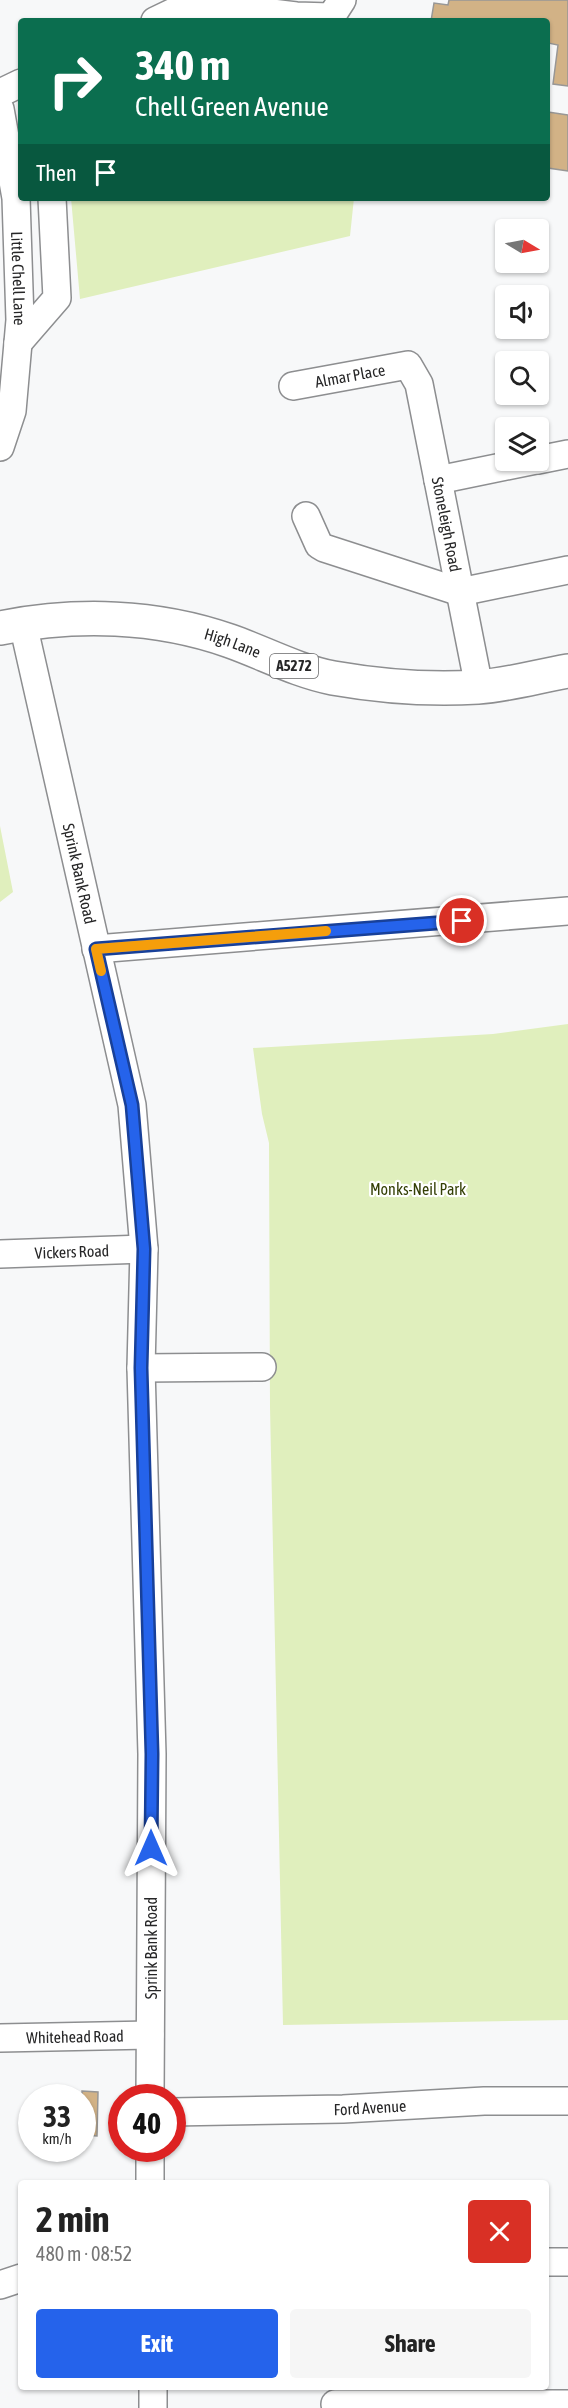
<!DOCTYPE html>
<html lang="en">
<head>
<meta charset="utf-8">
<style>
  body { margin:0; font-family:"Asap Condensed",sans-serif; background:#f6f6f6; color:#222; height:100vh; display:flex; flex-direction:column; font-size:22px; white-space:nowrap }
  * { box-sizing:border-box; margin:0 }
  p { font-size:20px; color:#767676 }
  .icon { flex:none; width:33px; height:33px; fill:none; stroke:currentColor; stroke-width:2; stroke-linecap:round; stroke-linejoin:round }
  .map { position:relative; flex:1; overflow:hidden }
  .details { position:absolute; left:18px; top:2180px; width:531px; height:210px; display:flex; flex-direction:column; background:#fff; border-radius:6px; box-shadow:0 2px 4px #0004 }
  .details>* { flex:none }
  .top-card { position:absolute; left:18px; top:18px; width:532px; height:183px; border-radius:6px; box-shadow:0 2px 4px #0004; background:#0b6e4f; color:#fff; overflow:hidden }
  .needle { width:39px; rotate:100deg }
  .controls { position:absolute; left:495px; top:219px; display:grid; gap:12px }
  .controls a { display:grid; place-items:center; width:54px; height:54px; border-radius:6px; background:#fff; box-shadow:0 2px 4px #0004; font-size:30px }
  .speed { position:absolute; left:18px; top:2084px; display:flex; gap:12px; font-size:30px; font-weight:700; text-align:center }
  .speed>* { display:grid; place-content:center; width:78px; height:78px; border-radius:50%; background:#fff; box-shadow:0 2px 4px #0004; line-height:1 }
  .speed small { font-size:15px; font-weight:400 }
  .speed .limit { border:9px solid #d22; background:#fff; color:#111 }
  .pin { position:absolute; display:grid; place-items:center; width:51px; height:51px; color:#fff; margin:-26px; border:3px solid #fff; border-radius:50%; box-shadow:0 2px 6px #0007 }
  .me { position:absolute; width:66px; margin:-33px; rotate:0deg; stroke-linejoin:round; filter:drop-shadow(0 0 4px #0008) }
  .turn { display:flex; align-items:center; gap:21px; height:126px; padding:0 18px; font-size:27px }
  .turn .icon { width:78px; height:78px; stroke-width:2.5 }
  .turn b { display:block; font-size:42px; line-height:51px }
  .then { display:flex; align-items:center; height:57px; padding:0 18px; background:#0003; gap:12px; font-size:22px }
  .round { display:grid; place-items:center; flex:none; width:63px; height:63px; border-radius:6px; background:#f6f6f6 }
  .headline { display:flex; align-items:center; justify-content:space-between; height:102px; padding:0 18px }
  h1 { font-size:36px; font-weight:700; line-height:45px }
  .action { display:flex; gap:12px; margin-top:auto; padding:12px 18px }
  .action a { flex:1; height:69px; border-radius:6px; background:#2563eb; color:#fff; font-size:24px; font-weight:700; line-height:69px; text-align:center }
  .action a+a { background:#f6f6f6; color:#222 }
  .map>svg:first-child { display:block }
  .green { fill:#e0efbd }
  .building { fill:#d2b286; stroke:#989796; stroke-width:1.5 }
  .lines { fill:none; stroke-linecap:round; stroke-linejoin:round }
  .minor-casing { stroke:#8d8e90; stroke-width:30 }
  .major-casing { stroke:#8d8e90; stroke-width:36 }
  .minor { stroke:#fff; stroke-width:27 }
  .major { stroke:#fff; stroke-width:33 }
  .route-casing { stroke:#184099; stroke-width:15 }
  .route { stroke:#2563eb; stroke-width:10 }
  .slow { stroke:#f59e0b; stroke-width:10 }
  .labels { text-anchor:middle; stroke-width:4.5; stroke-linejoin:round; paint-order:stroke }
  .shield { fill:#fff; stroke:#676768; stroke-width:1.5 }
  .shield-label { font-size:15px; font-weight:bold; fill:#262627 }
  .street-label { font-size:16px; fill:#262627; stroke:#fff }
  .park-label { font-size:16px; fill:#343f05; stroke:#fff }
</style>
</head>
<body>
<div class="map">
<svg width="568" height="2408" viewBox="0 0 568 2408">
  <rect width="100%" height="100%" fill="#f7f8f9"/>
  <path class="green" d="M71 198H354L350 236 80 299Z
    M0 826 13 892 0 902Z
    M568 1024V2020L283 2025 270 1407 269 1143 262 1114 253 1048 493 1034Z"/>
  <path class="building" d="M449 0H568V86L553 84 558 45 548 43V21H431L434 3 448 5Z
    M548 112 568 115V171L548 168Z
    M82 2091 98 2092 97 2136 82 2135Z"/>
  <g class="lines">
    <defs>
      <g id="minor">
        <path d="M155 21 186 6H217L296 16 331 17 342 0"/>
        <path d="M0 93 21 83"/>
        <path id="s1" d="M0 109 16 198 20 320 12 411 0 447"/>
        <path d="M18 343 57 298 52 198"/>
        <path id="s2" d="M293 386 408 365 419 384 479 687"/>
        <path d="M538 460 568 454"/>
        <path d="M438 480 536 460"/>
        <path d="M306 516 319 545 324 548 460 592 568 570"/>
        <path id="s3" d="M23 624 132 1105 144 1249 141 1368 152 1754 150 2097"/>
        <path d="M96 949 568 911"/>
        <path id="s4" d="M0 1254 144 1249"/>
        <path d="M141 1368 262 1367"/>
        <path id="s5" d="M0 2038 150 2035"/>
        <path id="s6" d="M172 2112 343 2109 484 2101H568"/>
        <path d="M150 2148V2182"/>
        <path d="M546 2262H568"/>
        <path d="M0 2285 21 2278"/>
        <path d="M153 2386V2408"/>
        <path d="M335 2404H568"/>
      </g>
      <g id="major">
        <path id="s7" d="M0 628C76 613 156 615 230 641 264 653 297 671 333 678 379 686 431 690 478 687 508 685 539 676 568 671"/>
      </g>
    </defs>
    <use href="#minor" class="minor-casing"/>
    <use href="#major" class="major-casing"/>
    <use href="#minor" class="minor"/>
    <use href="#major" class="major"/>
  </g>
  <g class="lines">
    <defs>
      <path id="route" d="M151 1848 152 1754 141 1368 144 1249 132 1105 96 949 462 921"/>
    </defs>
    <use href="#route" class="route-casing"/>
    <use href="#route" class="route"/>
    <path class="slow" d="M101 971 96 949 326 931"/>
  </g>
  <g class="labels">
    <rect class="shield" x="270" y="654" width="48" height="24" rx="4.5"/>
    <g class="shield-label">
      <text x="294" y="671">A5272</text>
    </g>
    <g class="street-label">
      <text dy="6" stroke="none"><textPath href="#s1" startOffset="171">Little Chell Lane</textPath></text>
      <text dy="6" stroke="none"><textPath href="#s2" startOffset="58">Almar Place</textPath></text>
      <text dy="6" stroke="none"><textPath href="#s2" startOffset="282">Stoneleigh Road</textPath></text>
      <text dy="6" stroke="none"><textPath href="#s7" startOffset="236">High Lane</textPath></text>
      <text dy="6" stroke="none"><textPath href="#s3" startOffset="256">Sprink Bank Road</textPath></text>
      <text dy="6" stroke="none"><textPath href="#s4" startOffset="72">Vickers Road</textPath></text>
      <text transform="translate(151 1948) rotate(-90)" y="6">Sprink Bank Road</text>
      <text dy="6" stroke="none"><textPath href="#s5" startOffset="75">Whitehead Road</textPath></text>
      <text dy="6" stroke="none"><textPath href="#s6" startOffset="198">Ford Avenue</textPath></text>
    </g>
    <g class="park-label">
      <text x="418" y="1195">Monks-Neil Park</text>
    </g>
  </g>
</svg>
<div class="controls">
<a><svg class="needle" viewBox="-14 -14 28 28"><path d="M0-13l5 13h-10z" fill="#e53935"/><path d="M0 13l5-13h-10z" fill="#767676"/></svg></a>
<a><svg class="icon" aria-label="sound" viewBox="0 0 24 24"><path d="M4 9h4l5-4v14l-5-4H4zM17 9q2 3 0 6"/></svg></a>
<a><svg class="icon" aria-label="search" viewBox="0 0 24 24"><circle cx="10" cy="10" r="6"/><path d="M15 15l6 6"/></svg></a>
<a><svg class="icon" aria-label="layers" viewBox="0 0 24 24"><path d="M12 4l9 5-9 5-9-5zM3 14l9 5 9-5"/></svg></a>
</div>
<div class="speed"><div>33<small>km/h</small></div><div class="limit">40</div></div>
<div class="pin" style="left:462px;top:921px;background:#d93025"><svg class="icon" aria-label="arrive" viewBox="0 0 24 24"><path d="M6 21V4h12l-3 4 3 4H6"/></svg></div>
<svg class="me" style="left:151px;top:1848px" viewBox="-20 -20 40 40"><path d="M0-17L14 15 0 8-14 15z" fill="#2563eb" stroke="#fff" stroke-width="4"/></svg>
<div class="top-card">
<div class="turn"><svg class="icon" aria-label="right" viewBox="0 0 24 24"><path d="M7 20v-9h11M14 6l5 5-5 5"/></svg><div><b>340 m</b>Chell Green Avenue</div></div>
<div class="then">Then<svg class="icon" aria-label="arrive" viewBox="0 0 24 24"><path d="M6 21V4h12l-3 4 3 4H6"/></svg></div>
</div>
<section class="details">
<div class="headline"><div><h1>2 min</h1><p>480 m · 08:52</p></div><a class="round" style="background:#d93025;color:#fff"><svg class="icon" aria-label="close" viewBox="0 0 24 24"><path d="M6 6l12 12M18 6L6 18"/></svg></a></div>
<div class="action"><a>Exit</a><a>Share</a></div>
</section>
</div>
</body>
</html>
